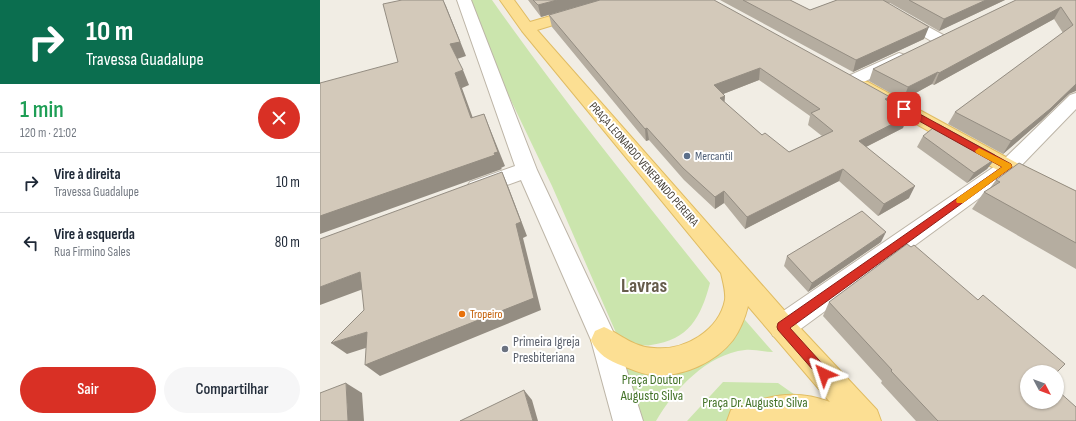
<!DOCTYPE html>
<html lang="pt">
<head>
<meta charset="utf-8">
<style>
  body { margin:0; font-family:"Sofia Sans Condensed",sans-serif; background:#f6f6f7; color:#1f2937; height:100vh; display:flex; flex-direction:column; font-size:15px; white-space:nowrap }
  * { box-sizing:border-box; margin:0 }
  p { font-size:13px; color:#747a83 }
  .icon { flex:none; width:22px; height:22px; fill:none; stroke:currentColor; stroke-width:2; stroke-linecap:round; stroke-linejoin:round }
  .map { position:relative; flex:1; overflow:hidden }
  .panel { display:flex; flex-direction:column; background:#fff; width:320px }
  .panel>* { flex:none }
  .top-card { background:#0b6e4f; color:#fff; overflow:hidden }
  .needle { width:26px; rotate:131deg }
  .fabs { position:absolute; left:700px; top:365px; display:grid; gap:8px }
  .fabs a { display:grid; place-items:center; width:44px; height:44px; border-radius:50%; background:#fff; box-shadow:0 1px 3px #0004; font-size:20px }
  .pin { position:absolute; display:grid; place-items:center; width:34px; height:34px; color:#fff; margin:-17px; border-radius:8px; box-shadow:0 2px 6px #0006 }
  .me { position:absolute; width:44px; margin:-22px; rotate:318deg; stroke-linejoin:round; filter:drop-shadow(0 0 3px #0008) }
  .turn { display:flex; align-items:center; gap:14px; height:84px; padding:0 20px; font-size:18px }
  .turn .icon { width:52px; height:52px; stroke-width:2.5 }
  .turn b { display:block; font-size:28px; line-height:34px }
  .round { display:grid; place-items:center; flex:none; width:42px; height:42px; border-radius:21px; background:#f6f6f7 }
  .summary { display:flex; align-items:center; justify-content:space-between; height:68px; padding:0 20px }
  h1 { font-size:24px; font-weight:600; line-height:30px; color:#1e9e55 }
  .action { display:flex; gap:8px; margin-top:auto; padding:8px 20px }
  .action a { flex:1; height:46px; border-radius:24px; background:#d93025; color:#fff; font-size:16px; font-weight:600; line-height:46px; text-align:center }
  .action a+a { background:#f6f6f7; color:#1f2937 }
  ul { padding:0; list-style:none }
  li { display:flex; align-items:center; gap:12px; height:60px; padding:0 20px; border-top:1px solid #e0e1e3 }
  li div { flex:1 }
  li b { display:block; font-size:15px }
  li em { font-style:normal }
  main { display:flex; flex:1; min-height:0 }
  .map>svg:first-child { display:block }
  .green { fill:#cbe5ad }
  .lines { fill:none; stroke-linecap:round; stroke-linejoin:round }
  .minor-casing { stroke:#bdb5a7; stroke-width:2 }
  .major-casing { stroke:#e0bc63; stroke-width:2 }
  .minor { fill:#fff; fill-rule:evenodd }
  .major { fill:#fcdf93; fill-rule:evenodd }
  .wall { fill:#b5ada0; fill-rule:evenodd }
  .shaded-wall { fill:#948d82 }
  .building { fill:#d3c9ba; stroke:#948d82; fill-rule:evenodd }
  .route { fill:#d93025; stroke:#8d1f18 }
  .slow { fill:#f59e0b }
  .service-dot { fill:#5c6f8a; stroke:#fff; stroke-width:1.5 }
  .food-dot { fill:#e8710a; stroke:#fff; stroke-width:1.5 }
  .worship-dot { fill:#6b7280; stroke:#fff; stroke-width:1.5 }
  .labels { text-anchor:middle; stroke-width:4; stroke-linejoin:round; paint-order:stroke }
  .service-label { font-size:12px; fill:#4e5e75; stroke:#fff; text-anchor:start }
  .street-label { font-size:12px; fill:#433d34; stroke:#fff }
  .food-label { font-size:12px; fill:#c56008; stroke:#fff; text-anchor:start }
  .near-worship-label { font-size:14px; fill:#5b616d; stroke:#fff; text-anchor:start }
  .near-park-label { font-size:14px; fill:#447329; stroke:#fff }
  .town-label { font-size:20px; font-weight:bold; fill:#665c4b; stroke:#fff }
</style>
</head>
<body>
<main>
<section class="panel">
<div class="top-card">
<div class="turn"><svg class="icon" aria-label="right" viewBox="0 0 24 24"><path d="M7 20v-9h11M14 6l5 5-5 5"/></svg><div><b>10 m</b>Travessa Guadalupe</div></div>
</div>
<div class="summary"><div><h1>1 min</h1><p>120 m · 21:02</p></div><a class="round" style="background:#d93025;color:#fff"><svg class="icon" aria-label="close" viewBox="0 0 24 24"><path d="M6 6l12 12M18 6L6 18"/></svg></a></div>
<ul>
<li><svg class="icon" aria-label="right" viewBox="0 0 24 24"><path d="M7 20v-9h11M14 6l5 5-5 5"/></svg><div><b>Vire à direita</b><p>Travessa Guadalupe</p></div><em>10 m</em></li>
<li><svg class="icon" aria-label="left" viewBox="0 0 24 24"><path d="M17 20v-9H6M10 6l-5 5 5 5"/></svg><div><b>Vire à esquerda</b><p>Rua Firmino Sales</p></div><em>80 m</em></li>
</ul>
<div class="action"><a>Sair</a><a>Compartilhar</a></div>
</section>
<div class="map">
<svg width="756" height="421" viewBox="0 0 756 421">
  <rect width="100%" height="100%" fill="#f1ede4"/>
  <path class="green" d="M148 0H172C241 98 316 190 390 283 381 317 369 340 331 345 322 347 310 343 300 342L232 186 185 88Z
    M405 297 453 352C444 352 434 349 425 350 387 354 354 390 336 421H319L301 366 355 365 402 320Z
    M403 382 458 383 512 421H367Z"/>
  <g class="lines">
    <defs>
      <path id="minor" d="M137 0H151L217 170 297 340 323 421H293L271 340 201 180 157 196 150 194 146 188 150 182 195 166Z
        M580 13 585 14 625 36 627 39 625 42 619 44 613 42 575 20 573 17 575 14Z
        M579 53 585 55 587 58 585 61 538 85 532 86 526 85 523 81 526 77Z
        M756 93V109L695 172 471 336 462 339 453 336 449 327 453 318 681 162 750 95Z"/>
      <path id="major" d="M180 0H194L210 22 285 0H307L305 3 217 30 471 318 557 410 561 421H407L411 410C447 396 473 388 510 402L428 306C425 318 420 330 413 340 396 362 363 377 335 375 324 375 313 370 303 366 289 361 277 354 271 340L275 331 284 327C302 335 313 347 334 348 364 351 399 331 405 300 406 291 403 282 401 273L202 31Z
        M542 81 548 82 695 162 756 192V210L748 208 681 172 536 90 533 86 536 82Z"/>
    </defs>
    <use href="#minor" class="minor-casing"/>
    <use href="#major" class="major-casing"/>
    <use href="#minor" class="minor"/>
    <use href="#major" class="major"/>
  </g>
  <path class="wall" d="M208 0H280L221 17Z
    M280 0 568 102 583 128 546 147 589 198 558 216 519 181 425 229 404 203 395 209 364 180 329 140 326 141 232 27 229 15ZM439 80 490 116 488 125 502 136 469 152 442 135 404 102 405 96 403 94Z
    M400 0H470L490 10 517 0H685L619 31 570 3H567L604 39 533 72Z
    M756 0 749 94 721 121 683 154 628 124 635 112 743 33 734 19 614 85 612 84 583 100 549 81 553 69Z
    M603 136 673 158 675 159 667 169 647 183 597 147Z
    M676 180 756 191V269L652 209 664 192 670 188Z
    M561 242 488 292 464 266 467 256Z
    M509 302 707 372 756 421H596L561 383 562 381 503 316Z"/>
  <path class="shaded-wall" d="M123 0 126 6 146 56 137 59 130 44Z
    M237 0H280L221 17 218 5Z
    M666 0H685L619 31 624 19Z
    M741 7 734 19 614 85 619 73Z
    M609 27 604 39 533 72 536 60Z
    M440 68 439 80 393 98 394 85Z
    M143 70 149 85 142 88 158 132 151 118 135 73Z
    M618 72 612 84 583 100 588 87Z
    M756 84V91L749 94 721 121 683 154 691 141Z
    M405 96 404 108 400 98Z
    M570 97 566 109 565 99Z
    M164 114 185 166 181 168 182 169 0 234V216Z
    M588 116 583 128 534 153 539 141Z
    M327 128 329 140 326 141 325 129Z
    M675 155 671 161 675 159 667 169 647 183 654 173Z
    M523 169 519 181 425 229 427 217Z
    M182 172 188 186 207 236 203 238 221 310 60 376 45 365Z
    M595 186 589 198 558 216 564 204Z
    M404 191V203L395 209V197Z
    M566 232 561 242 488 292 492 283Z
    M40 272 54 285 0 305V287Z
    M47 332 61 343 27 354 11 343Z
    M26 383 42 393 44 421H28Z
    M204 390 212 400 218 421H213Z"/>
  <path class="building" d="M82 0H123L140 42 130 44 143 70 135 73 151 118 164 114 178 152 174 153 175 155 0 216V83L78 62 63 4Z
    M213 0H237L218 5Z
    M280 0H394L570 97 565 99 588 116 539 141 595 186 564 204 523 169 427 217 404 191 395 197 363 168 327 128 325 129 229 15ZM440 68 500 109 491 113 513 131 469 152 445 133 442 135 400 98 405 96 394 85Z
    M423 0H470L490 10 517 0H563L609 27 536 60Z
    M589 0H666L624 19Z
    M696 0H756V84L730 109 691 141 635 112 753 25 741 7 619 73 618 72 588 87 553 69Z
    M618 124 675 155 672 157 675 159 654 173 603 136Z
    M699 163 756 191V243L664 192 680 182 676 180Z
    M182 172 201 222 196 224 214 298 45 365 47 332 11 343 44 310 40 272 0 287V239Z
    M542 211 566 232 492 283 467 256Z
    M587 244 591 247 594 245 658 300 663 295 745 364 737 372H707V402H737V390L756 407V421H618L571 371 572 370 509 302Z
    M26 383 28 421H0V393Z
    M204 390 213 421H140Z"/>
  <path class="route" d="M581 107H587L691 164 692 167 470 328 508 370 510 374 508 378 504 380 500 378 458 330 457 327 458 323 682 167 581 111Z"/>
  <path class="slow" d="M659 148 691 164 692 167 643 203H637L636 201 637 198 682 167 656 153 655 151Z"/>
  <circle class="service-dot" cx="367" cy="156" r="4"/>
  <circle class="food-dot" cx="142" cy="314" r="4"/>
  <circle class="worship-dot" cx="185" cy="349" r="4"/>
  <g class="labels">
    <g class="service-label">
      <text x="375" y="160">Mercantil</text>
    </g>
    <g class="street-label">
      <text transform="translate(324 164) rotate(49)" y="4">PRAÇA LEONARDO VENERANDO PEREIRA</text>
    </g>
    <g class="food-label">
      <text x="150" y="318">Tropeiro</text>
    </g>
    <g class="near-worship-label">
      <text x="193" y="346">Primeira Igreja<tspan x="193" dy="16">Presbiteriana</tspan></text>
    </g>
    <g class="near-park-label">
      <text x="332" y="384">Praça Doutor<tspan x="332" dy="16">Augusto Silva</tspan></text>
      <text x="435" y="407">Praça Dr. Augusto Silva</text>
    </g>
    <g class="town-label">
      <text x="324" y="292">Lavras</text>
    </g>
  </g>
</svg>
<div class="fabs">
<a><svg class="needle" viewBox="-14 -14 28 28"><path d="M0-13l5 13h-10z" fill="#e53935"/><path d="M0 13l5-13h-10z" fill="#747a83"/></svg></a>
</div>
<div class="pin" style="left:584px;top:109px;background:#d93025"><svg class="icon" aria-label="arrive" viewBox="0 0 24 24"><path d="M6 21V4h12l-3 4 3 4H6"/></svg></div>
<svg class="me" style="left:504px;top:374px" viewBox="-20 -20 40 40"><path d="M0-17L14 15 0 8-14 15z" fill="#d93025" stroke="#fff" stroke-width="4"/></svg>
</div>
</main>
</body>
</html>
